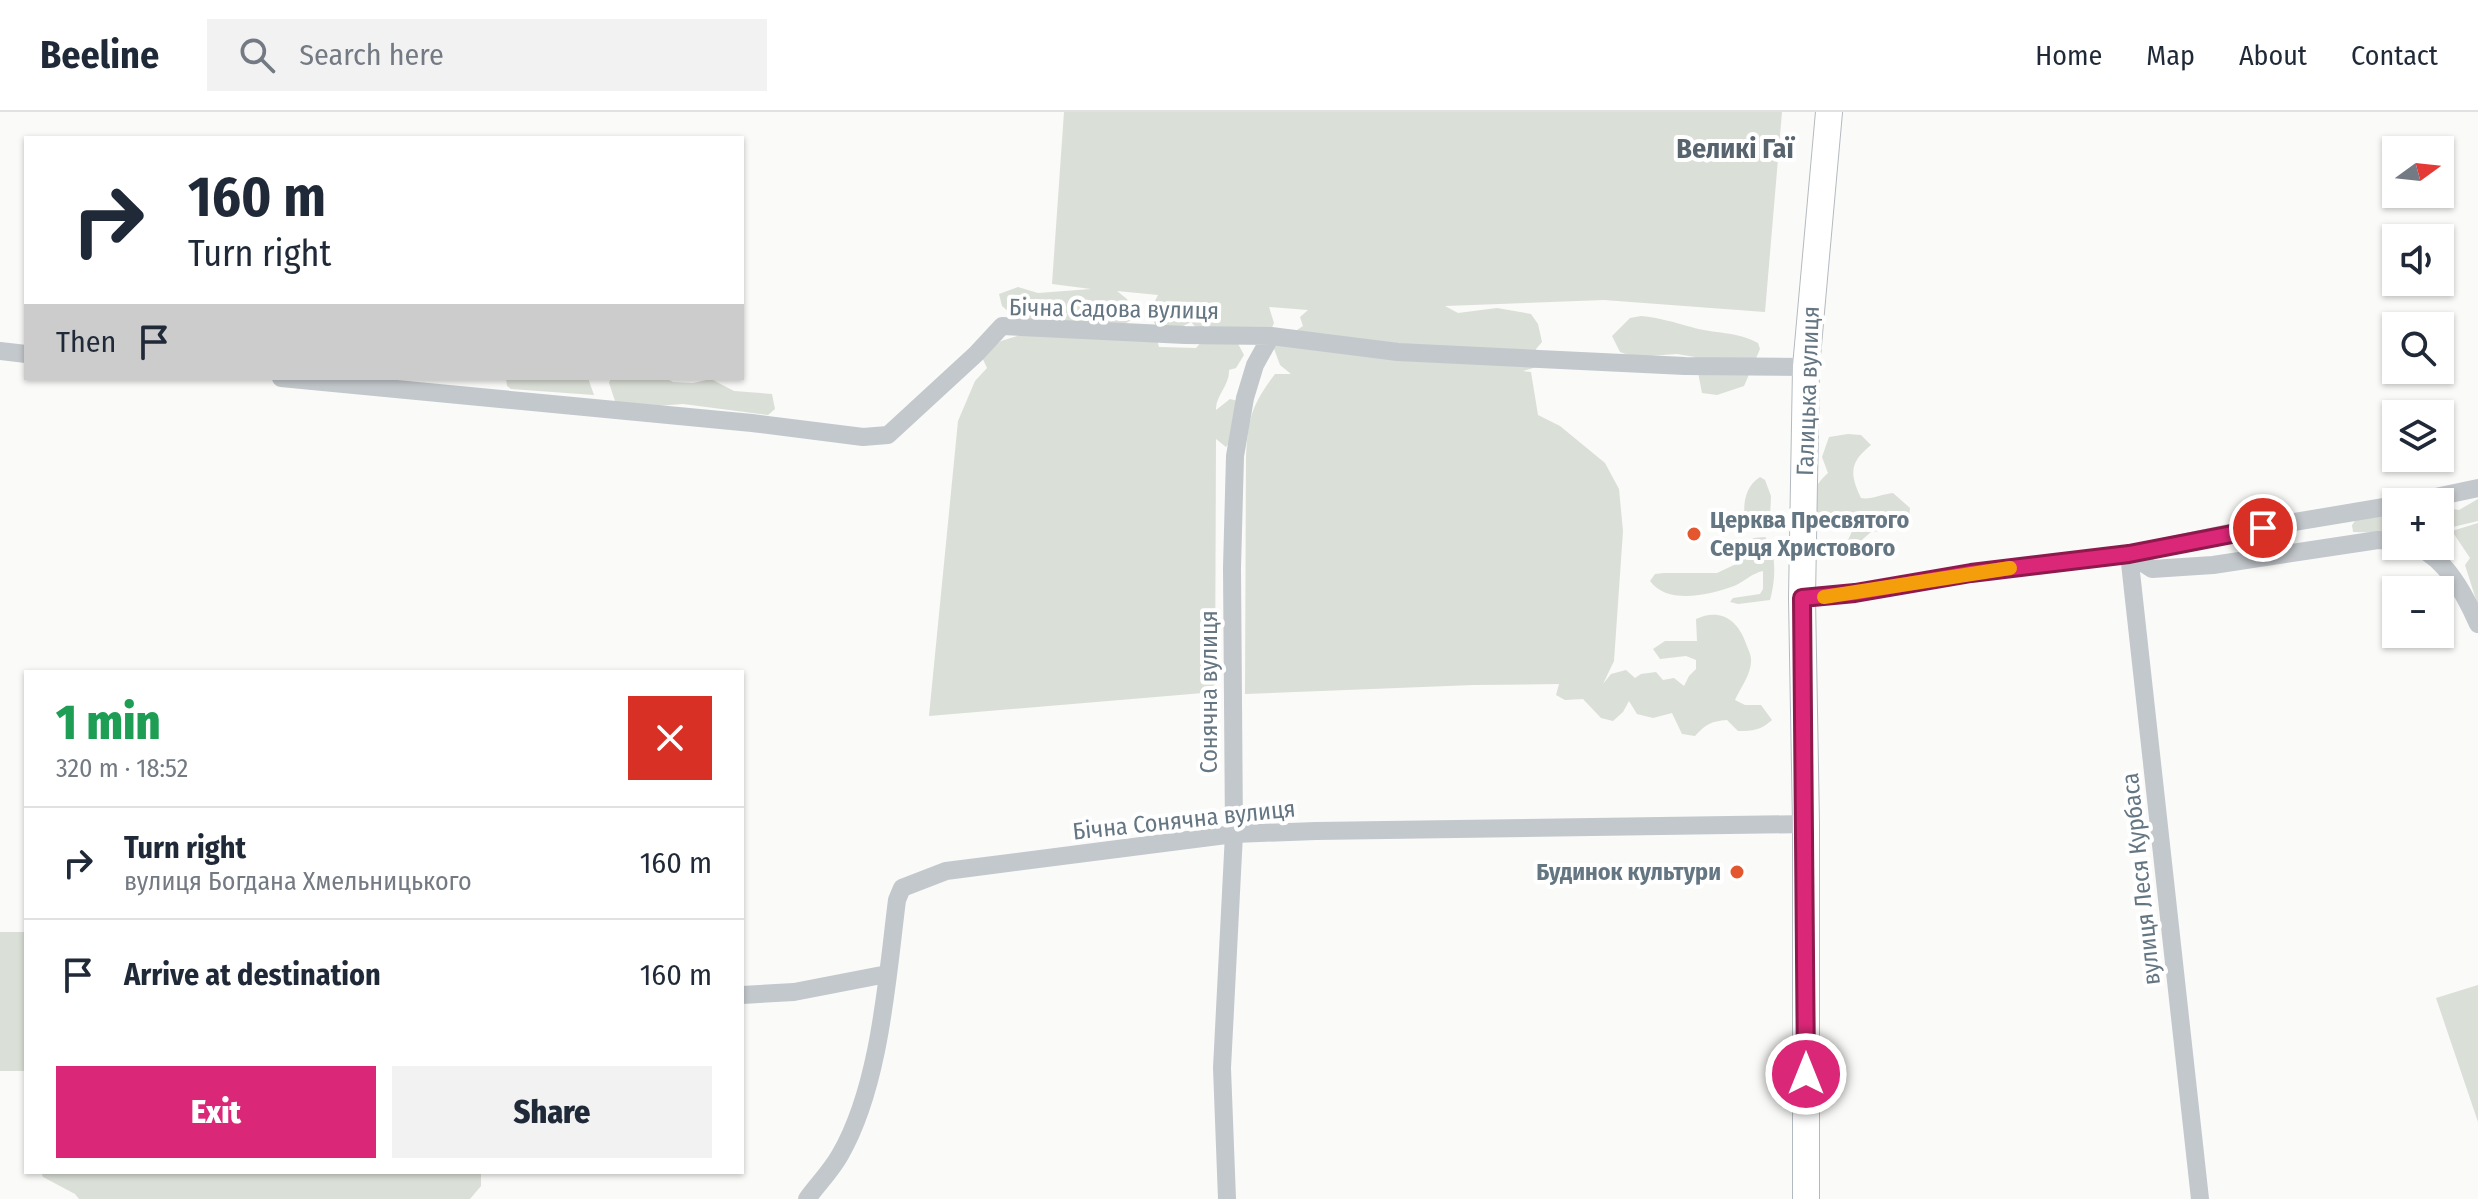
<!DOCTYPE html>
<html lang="en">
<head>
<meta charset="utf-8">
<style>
  body { margin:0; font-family:"Fira Sans Condensed",sans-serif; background:#f2f2f3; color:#1f2937; height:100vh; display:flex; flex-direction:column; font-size:30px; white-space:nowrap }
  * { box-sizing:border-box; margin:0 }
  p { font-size:26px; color:#747a83 }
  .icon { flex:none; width:44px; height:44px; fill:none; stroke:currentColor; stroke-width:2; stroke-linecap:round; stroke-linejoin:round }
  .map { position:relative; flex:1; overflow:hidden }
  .drawer { position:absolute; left:24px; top:558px; width:720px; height:504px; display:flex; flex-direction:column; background:#fff; border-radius:0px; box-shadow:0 2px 6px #0004 }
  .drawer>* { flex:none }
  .top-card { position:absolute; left:24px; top:24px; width:720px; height:244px; border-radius:0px; box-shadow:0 2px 6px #0004; background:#fff; color:#1f2937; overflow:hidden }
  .needle { width:52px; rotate:75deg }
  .controls { position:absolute; left:2382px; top:24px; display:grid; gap:16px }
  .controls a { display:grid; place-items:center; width:72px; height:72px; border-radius:0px; background:#fff; box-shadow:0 2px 6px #0004; font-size:40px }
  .pin { position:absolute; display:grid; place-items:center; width:68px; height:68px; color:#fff; margin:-34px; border:4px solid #fff; border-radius:50%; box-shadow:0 2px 8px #0007 }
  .me { position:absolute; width:88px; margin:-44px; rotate:0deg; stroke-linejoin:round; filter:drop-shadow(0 0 6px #0008) }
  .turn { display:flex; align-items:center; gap:28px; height:168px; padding:0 32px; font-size:36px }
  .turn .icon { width:104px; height:104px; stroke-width:2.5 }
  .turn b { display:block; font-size:56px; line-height:68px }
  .then { display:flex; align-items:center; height:76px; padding:0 32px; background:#0003; gap:16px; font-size:30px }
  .round { display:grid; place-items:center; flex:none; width:84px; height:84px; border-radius:0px; background:#f2f2f3 }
  .summary { display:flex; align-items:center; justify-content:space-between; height:136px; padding:0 32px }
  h1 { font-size:48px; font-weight:800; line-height:60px; color:#1e9e55 }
  .cta { display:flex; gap:16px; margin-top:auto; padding:16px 32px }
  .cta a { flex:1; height:92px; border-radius:0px; background:#db2777; color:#fff; font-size:32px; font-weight:800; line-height:92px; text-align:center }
  .cta a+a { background:#f2f2f3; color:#1f2937 }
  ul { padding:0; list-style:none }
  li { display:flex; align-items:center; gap:24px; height:112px; padding:0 32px; border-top:2px solid #e0e1e3 }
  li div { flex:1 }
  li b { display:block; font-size:30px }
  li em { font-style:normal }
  header { display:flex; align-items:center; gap:48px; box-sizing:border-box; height:112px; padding:0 40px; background:#fff; border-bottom:2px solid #e0e1e3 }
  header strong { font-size:38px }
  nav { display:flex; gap:44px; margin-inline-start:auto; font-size:28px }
  .search { width:560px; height:72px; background:#f2f2f3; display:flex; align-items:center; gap:20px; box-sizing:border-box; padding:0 28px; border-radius:0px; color:#747a83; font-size:30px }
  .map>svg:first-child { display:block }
  .green { fill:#dadfd7 }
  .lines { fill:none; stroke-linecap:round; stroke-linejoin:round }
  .secondary-casing { stroke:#b3babf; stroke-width:28 }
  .street { stroke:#c3c8cc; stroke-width:18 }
  .secondary { stroke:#fff; stroke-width:26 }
  .route-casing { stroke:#8e194d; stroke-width:20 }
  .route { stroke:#db2777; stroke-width:14 }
  .slow { stroke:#f59e0b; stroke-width:14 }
  .poi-dot { fill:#e4572e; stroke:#fff; stroke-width:3 }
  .labels { text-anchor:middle; stroke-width:8; stroke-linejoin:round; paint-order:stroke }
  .street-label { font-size:24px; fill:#657683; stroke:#fff }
  .poi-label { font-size:24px; font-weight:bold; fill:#657683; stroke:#fff; text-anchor:start }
  .quarter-label { font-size:28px; font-weight:bold; fill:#57646e; stroke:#fff }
</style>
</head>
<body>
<header>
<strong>Beeline</strong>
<div class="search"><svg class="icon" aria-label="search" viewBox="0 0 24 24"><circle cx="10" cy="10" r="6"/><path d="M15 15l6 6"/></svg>Search here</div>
<nav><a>Home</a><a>Map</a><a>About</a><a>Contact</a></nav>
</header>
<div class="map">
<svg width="2478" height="1087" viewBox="0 0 2478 1087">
  <rect width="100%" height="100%" fill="#fafaf8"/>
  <path class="green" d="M1064 0H1782L1765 200 1604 188 1445 194 1458 201 1497 196 1531 202 1538 212 1542 230 1536 237 1540 254 1523 259 1531 260 1538 303 1560 314 1605 351 1619 377 1623 419 1614 549 1603 572 1611 562 1626 558 1635 566 1641 562 1656 560 1663 568 1674 566 1684 574 1689 564 1696 557V548L1686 544 1660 547 1653 537 1665 529H1697L1696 507C1719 496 1737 507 1745 529 1747 535 1751 542 1751 547 1752 561 1741 575 1735 588L1745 593H1761L1772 608C1761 618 1753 619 1738 619L1727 608C1711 609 1705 613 1695 624L1682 622 1672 601 1653 606 1637 602 1629 589 1623 600 1613 609 1601 606 1583 587 1565 588 1556 583 1559 572 1473 573 1245 582 1246 345C1248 307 1251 294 1275 262H1291L1280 253 1273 234 1303 214 1300 205 1308 198 1269 195 1274 211 1270 220 1201 221 1191 210 1165 223 1160 221 1149 201 1158 183 1117 179 1127 187 1133 207 1114 218 1017 207 1002 194 999 182 1018 175 1038 181 1091 177 1052 172Z
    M1641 204C1660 206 1673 210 1691 215 1714 222 1737 219 1758 231L1760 237 1744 274 1717 283 1702 281 1695 245 1677 242 1634 245 1620 240 1612 224 1630 206Z
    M1034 219 1157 228 1159 235 1196 236 1205 226H1235L1244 243 1236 256 1229 258C1230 273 1215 284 1216 298L1230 287 1238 289 1242 314 1226 335 1216 327 1215 580 929 604 958 309 975 269 987 256 981 243 1001 229Z
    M506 266H588L594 283 511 277 507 274Z
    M611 266H665L673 270 693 271 711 267 734 279 772 282 775 297 768 303 683 292 628 296 615 289 609 271Z
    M1848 322 1861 323 1871 333C1850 350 1849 361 1861 386 1871 388 1882 382 1893 381L1910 396 1909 407 1898 417 1871 420 1856 433 1848 428 1855 413 1847 402 1827 413C1807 396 1808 379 1828 361L1822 345 1829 325Z
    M1760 365 1765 368 1771 384 1770 407 1761 415 1754 417 1746 413C1742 395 1744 375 1760 365Z
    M2478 387V409L2440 418V395L2459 398Z
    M2396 397V421L2353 420 2352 413 2360 402Z
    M2478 411V494L2465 453 2470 446 2452 419Z
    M1765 425C1778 439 1775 471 1770 488L1738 492 1730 490 1733 486 1760 482 1763 477V459C1752 461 1744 470 1734 474 1710 483 1667 493 1650 469L1655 462 1664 461H1717L1734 453 1741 433 1754 426Z
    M0 820H26V959H0Z
    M2478 873V1010L2436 886Z
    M41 1060H481V1074L470 1087H79L75 1082 43 1065Z"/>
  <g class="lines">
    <defs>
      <path id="secondary" d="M1806 1087V712L1802 486 1806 255 1829 0"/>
    </defs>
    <use href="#secondary" class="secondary-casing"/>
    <path class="street" d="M0 239 26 242
      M281 266 752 311 863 325 888 323 976 242 1002 214 1185 223 1271 224 1398 240 1685 254 1806 255
      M2412 390 2478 376
      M2416 434C2447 448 2464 481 2478 512
      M2129 442 2200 1087
      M2129 442 2152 457 2213 453 2378 428 2396 429
      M1802 486 1855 481 1971 461 2129 442 2229 421 2396 393
      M742 883 794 880 887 862
      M807 1087C818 1072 831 1059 840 1043 880 974 887 867 897 788L902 776 946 759 1234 722 1316 719 1806 712
      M1227 1087 1222 956 1234 722 1232 456 1235 344 1245 286 1255 253 1271 224"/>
    <use href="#secondary" class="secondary"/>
  </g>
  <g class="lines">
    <defs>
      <path id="route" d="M1806 962 1802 486 1855 481 1971 461 2129 442 2263 416"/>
    </defs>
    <use href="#route" class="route-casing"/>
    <use href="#route" class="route"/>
    <path class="slow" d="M1824 485 2010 456"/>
  </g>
  <g class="poi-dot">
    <circle cx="1694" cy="422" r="8"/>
    <circle cx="1737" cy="760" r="8"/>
  </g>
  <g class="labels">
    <g class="street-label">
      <text transform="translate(1114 197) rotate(1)" y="8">Бічна Садова вулиця</text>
      <text transform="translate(1808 279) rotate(-88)" y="8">Галицька вулиця</text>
      <text transform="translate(1209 580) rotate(-90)" y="8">Сонячна вулиця</text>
      <text transform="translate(1184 708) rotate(-6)" y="8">Бічна Сонячна вулиця</text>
      <text transform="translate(2141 767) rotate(-96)" y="8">вулиця Леся Курбаса</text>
    </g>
    <g class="poi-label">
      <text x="1710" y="416">Церква Пресвятого<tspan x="1710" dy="28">Серця Христового</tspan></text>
      <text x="1721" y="768" text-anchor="end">Будинок культури</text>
    </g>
    <g class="quarter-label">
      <text x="1735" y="46">Великі Гаї</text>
    </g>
  </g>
</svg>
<div class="controls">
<a><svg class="needle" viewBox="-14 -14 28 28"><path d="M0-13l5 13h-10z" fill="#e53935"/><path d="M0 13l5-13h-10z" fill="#747a83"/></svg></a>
<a><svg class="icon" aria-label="sound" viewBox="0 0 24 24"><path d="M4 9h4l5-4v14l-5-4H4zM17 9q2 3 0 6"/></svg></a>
<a><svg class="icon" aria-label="search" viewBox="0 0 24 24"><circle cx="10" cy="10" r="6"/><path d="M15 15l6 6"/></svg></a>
<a><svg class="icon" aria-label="layers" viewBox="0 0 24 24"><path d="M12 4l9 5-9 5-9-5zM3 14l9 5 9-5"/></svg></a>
<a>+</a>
<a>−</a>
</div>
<div class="pin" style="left:2263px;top:416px;background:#d93025"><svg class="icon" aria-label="arrive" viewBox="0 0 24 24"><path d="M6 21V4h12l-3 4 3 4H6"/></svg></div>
<svg class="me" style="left:1806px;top:962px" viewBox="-20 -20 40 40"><circle r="17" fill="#db2777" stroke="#fff" stroke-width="3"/><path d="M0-11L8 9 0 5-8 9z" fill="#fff"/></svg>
<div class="top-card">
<div class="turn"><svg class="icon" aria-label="right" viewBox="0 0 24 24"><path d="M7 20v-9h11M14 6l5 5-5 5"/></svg><div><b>160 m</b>Turn right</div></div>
<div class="then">Then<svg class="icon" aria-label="arrive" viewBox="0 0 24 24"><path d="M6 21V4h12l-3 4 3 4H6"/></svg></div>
</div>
<section class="drawer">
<div class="summary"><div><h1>1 min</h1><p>320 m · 18:52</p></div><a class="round" style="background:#d93025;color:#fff"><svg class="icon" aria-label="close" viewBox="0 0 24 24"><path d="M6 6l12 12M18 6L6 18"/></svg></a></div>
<ul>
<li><svg class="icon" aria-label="right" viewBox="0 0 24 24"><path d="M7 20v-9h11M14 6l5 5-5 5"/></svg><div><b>Turn right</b><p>вулиця Богдана Хмельницького</p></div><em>160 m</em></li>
<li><svg class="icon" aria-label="arrive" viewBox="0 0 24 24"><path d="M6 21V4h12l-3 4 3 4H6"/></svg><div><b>Arrive at destination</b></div><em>160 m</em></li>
</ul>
<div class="cta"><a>Exit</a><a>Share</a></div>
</section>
</div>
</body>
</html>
